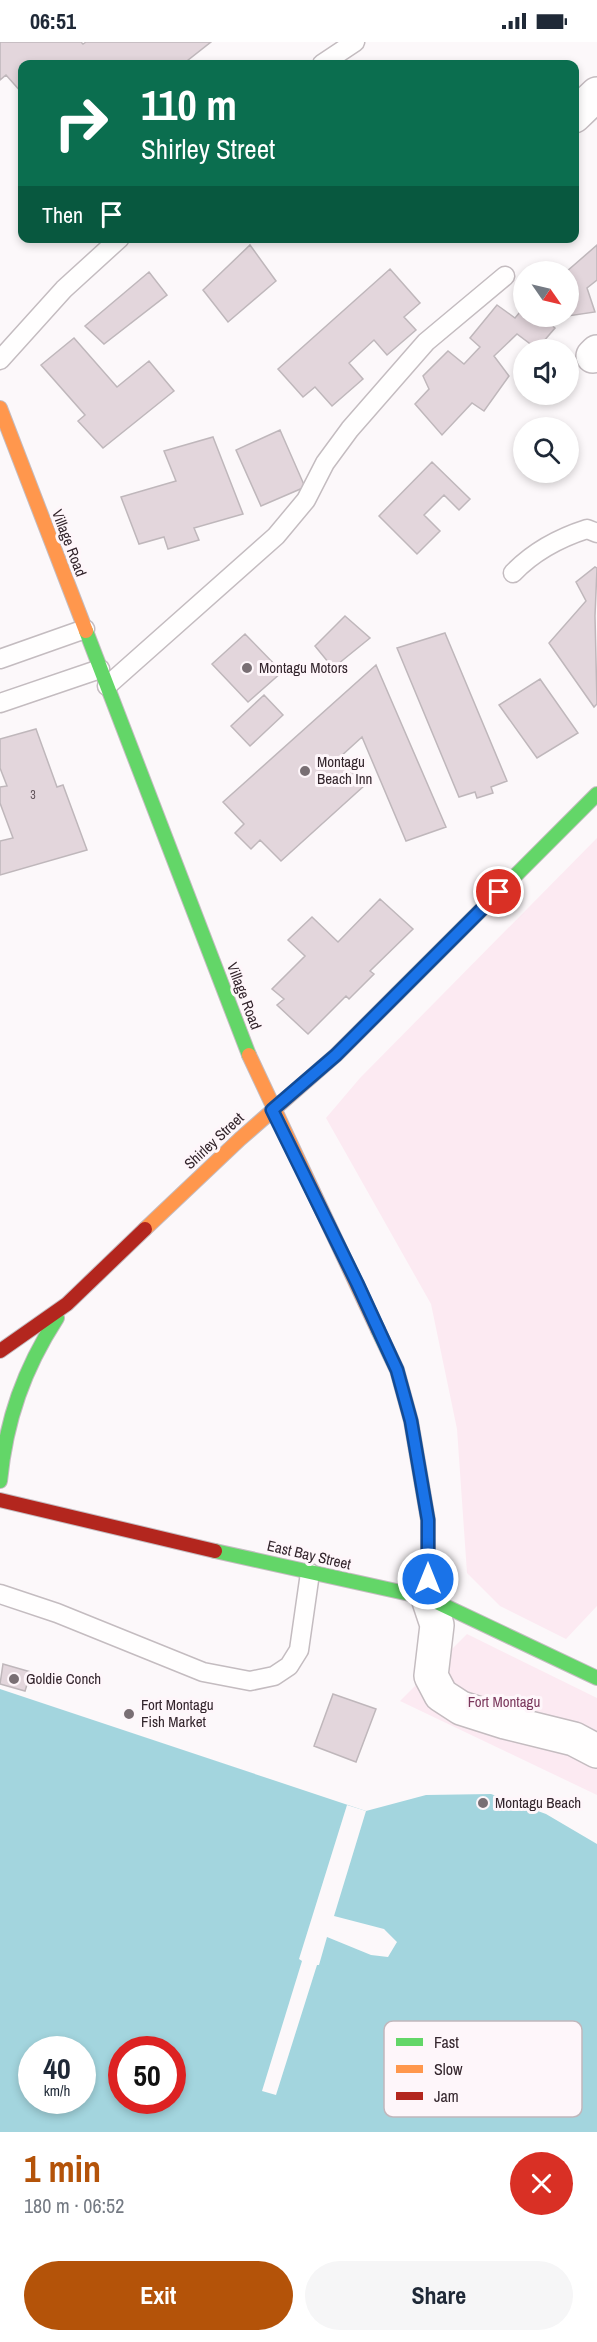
<!DOCTYPE html>
<html lang="en">
<head>
<meta charset="utf-8">
<style>
  body { margin:0; font-family:"Archivo Narrow",sans-serif; background:#f6f6f7; color:#1f2937; height:100vh; display:flex; flex-direction:column; font-size:22px; white-space:nowrap }
  * { box-sizing:border-box; margin:0 }
  p { font-size:20px; color:#747a83 }
  .icon { flex:none; width:33px; height:33px; fill:none; stroke:currentColor; stroke-width:2; stroke-linecap:round; stroke-linejoin:round }
  .map { position:relative; height:2090px; overflow:hidden }
  .drawer { display:flex; flex-direction:column; background:#fff; flex:1 }
  .drawer>* { flex:none }
  .hud { position:absolute; left:18px; top:18px; width:561px; height:183px; border-radius:12px; box-shadow:0 3px 9px #0003; background:#0b6e4f; color:#fff; overflow:hidden }
  .needle { width:39px; rotate:124deg }
  .controls { position:absolute; left:513px; top:219px; display:grid; gap:12px }
  .controls a { display:grid; place-items:center; width:66px; height:66px; border-radius:50%; background:#fff; box-shadow:0 3px 9px #0003; font-size:30px }
  .speed { position:absolute; left:18px; top:1994px; display:flex; gap:12px; font-size:30px; font-weight:700; text-align:center }
  .speed>* { display:grid; place-content:center; width:78px; height:78px; border-radius:50%; background:#fff; box-shadow:0 3px 9px #0003; line-height:1 }
  .speed small { font-size:15px; font-weight:400 }
  .speed .limit { border:9px solid #d22; background:#fff; color:#111 }
  .pin { position:absolute; display:grid; place-items:center; width:51px; height:51px; color:#fff; margin:-26px; border:3px solid #fff; border-radius:50%; box-shadow:0 2px 6px #0007 }
  .me { position:absolute; width:66px; margin:-33px; rotate:0deg; stroke-linejoin:round; filter:drop-shadow(0 0 4px #0008) }
  .turn { display:flex; align-items:center; gap:21px; height:126px; padding:0 24px; font-size:27px }
  .turn .icon { width:78px; height:78px; stroke-width:2.5 }
  .turn b { display:block; font-size:42px; line-height:51px }
  .then { display:flex; align-items:center; height:57px; padding:0 24px; background:#0003; gap:12px; font-size:22px }
  .round { display:grid; place-items:center; flex:none; width:63px; height:63px; border-radius:32px; background:#f6f6f7 }
  .headline { display:flex; align-items:center; justify-content:space-between; height:102px; padding:0 24px }
  h1 { font-size:36px; font-weight:700; line-height:45px; color:#b45309 }
  .button { display:flex; gap:12px; margin-top:auto; padding:12px 24px }
  .button a { flex:1; height:69px; border-radius:36px; background:#b45309; color:#fff; font-size:24px; font-weight:700; line-height:69px; text-align:center }
  .button a+a { background:#f6f6f7; color:#1f2937 }
  .status { display:flex; justify-content:space-between; align-items:center; height:42px; padding:0 30px; background:#fff; direction:ltr }
  .status svg { height:16px; fill:currentColor }
  .map>svg:first-child { display:block }
  .green { fill:#fceaf2 }
  .water { fill:#a3d5de; fill-rule:evenodd }
  .pier { fill:#fcf8fa }
  .building { fill:#e3d6dc; stroke:#bfb7bb; stroke-width:1.5 }
  .lines { fill:none; stroke-linecap:round; stroke-linejoin:round }
  .lane-casing { stroke:#c4bcc0; stroke-width:21 }
  .street-casing { stroke:#c4bcc0; stroke-width:36 }
  .fast-casing { stroke:#c4bcc0; stroke-width:16 }
  .slow-casing { stroke:#c4bcc0; stroke-width:16 }
  .jam-casing { stroke:#c4bcc0; stroke-width:16 }
  .lane { stroke:#fffefe; stroke-width:18 }
  .street { stroke:#fffefe; stroke-width:33 }
  .fast { stroke:#63d668; stroke-width:14 }
  .slow { stroke:#ff974d; stroke-width:14 }
  .jam { stroke:#b3261e; stroke-width:14 }
  .route-casing { stroke:#114b97; stroke-width:15 }
  .route { stroke:#1a73e8; stroke-width:10 }
  .poi-dot { fill:#796f74; stroke:#fef6fa; stroke-width:2 }
  .labels { text-anchor:middle; stroke-width:6; stroke-linejoin:round; paint-order:stroke }
  .number-label { font-size:12px; fill:#5f5158 }
  .street-label { font-size:15px; fill:#33252c; stroke:#fef6fa }
  .poi-label { font-size:15px; fill:#33252c; stroke:#fef6fa; text-anchor:start }
  .park-label { font-size:15px; fill:#7b375c; stroke:#fef6fa }
  .key { fill:#fef6fa; stroke:#c1b7bc; stroke-width:1.5 }
  .key-label { font-size:16px; fill:#33252c }
</style>
</head>
<body>
<div class="status"><b>06:51</b><svg viewBox="0 0 49 12"><path d="M0 12V9h3v3zM5 12V6h3v6zM10 12V3h3v9zM15 12V0h3v12zM26 1h20v11H26zM47 4h2v5h-2z"/></svg></div>
<div class="map">
<svg width="597" height="2090" viewBox="0 0 597 2090">
  <rect width="100%" height="100%" fill="#fcf8fa"/>
  <path class="green" d="M597 796V1564L566 1597 500 1564 467 1531 457 1387 431 1262 326 1076 360 1036Z
    M467 1592 597 1656V1753L400 1659Z"/>
  <path class="water" d="M0 1647 366 1769 426 1753 491 1752 546 1772 597 1802V2090H0ZM32 2007H82V2058H32ZM122 2007H172V2058H122Z"/>
  <path class="pier" d="M347 1763 366 1769 334 1874 384 1887 397 1900 388 1915 371 1913 327 1895 319 1923H317L276 2053 262 2049 302 1919 299 1917Z"/>
  <path class="building" d="M0 0H81L83 2 86 0H211L183 22H22V51L6 33 0 38Z
    M250 203 276 239 228 280 203 248Z
    M597 203V238L587 246 595 270 568 274V230H566Z
    M390 227 420 261 404 275 416 288 387 313 374 298 349 321 363 337 332 364 315 345 303 355 278 327Z
    M149 230 167 253 104 302 85 284Z
    M497 263 515 276 524 265V274H540L555 286 537 307 517 292 494 314 509 334 484 369 472 361 442 393 415 362 429 347 423 334 448 309 464 322 480 305 470 296Z
    M74 296 117 345 149 319 174 349 103 406 78 379 85 373 41 323Z
    M280 388 305 445 261 464 236 408Z
    M213 395 243 472 194 486 199 498 168 507 164 495 139 502 121 455 176 439 164 409Z
    M432 420 470 457 459 468 444 453 424 473 440 489 417 512 379 474Z
    M595 525 597 526 595 574 597 662 594 665 549 601 586 559 576 540Z
    M345 574 370 596 333 626 315 604Z
    M445 591 507 739 491 745 493 751 477 756 475 750 459 755 397 606Z
    M245 592 282 630 248 660 212 622Z
    M376 623 446 785 406 799 362 695 339 716 365 743 281 819 260 798 251 807 235 791 244 782 223 760Z
    M540 637 578 691 537 716 499 663Z
    M264 653 283 673 250 704 231 684Z
    M36 687 57 745 63 743 87 808 0 833V799L13 796 0 761V745L7 744 0 726V697Z
    M380 857 413 887 370 929 374 932 349 957 346 954 308 992 277 963 284 957 272 947 305 914 288 898 312 875 338 900Z
    M3 1622 31 1630 25 1649 0 1642Z
    M333 1652 376 1667 356 1720 314 1704Z"/>
  <g class="lines">
    <defs>
      <path id="lane" d="M322 22 355 0
        M0 318 64 247 120 196
        M513 531C534 509 559 496 587 487L597 491
        M0 617 85 587
        M107 644 276 494 306 458 325 421 350 387 426 300 505 234
        M0 661 100 627
        M0 1552 57 1571 203 1630 250 1639 274 1634 289 1624 299 1608 310 1531"/>
      <path id="street" d="M574 74 597 52
        M593 314 597 310
        M428 1556 437 1583 431 1634 441 1653 461 1666 505 1680 574 1697 597 1709"/>
      <path id="fast" d="M86 589 249 1013
        M397 952 597 752
        M378 1288 397 1328 411 1379 428 1478V1556
        M0 1439C6 1378 24 1327 57 1276
        M215 1509 428 1556 597 1636"/>
      <path id="slow" d="M0 366 86 589
        M249 1013 378 1288
        M145 1187 240 1097 336 1013 397 952"/>
      <path id="jam" d="M0 1309 67 1262 145 1187
        M0 1458 215 1509"/>
    </defs>
    <use href="#lane" class="lane-casing"/>
    <use href="#street" class="street-casing"/>
    <use href="#fast" class="fast-casing"/>
    <use href="#slow" class="slow-casing"/>
    <use href="#jam" class="jam-casing"/>
    <use href="#lane" class="lane"/>
    <use href="#street" class="street"/>
    <use href="#fast" class="fast"/>
    <use href="#slow" class="slow"/>
    <use href="#jam" class="jam"/>
  </g>
  <g class="lines">
    <defs>
      <path id="route" d="M428 1537V1478L411 1379 397 1328 357 1241 272 1068 336 1013 499 850"/>
    </defs>
    <use href="#route" class="route-casing"/>
    <use href="#route" class="route"/>
  </g>
  <g class="poi-dot">
    <circle cx="247" cy="626" r="6"/>
    <circle cx="305" cy="729" r="6"/>
    <circle cx="14" cy="1637" r="6"/>
    <circle cx="129" cy="1672" r="6"/>
    <circle cx="483" cy="1761" r="6"/>
  </g>
  <g class="labels">
    <g class="number-label">
      <text x="33" y="757">3</text>
    </g>
    <g class="street-label">
      <text transform="translate(69 501) rotate(69)" y="5">Village Road</text>
      <text transform="translate(244 954) rotate(69)" y="5">Village Road</text>
      <text transform="translate(214 1099) rotate(-43)" y="5">Shirley Street</text>
      <text transform="translate(309 1513) rotate(13)" y="5">East Bay Street</text>
    </g>
    <g class="poi-label">
      <text x="259" y="631">Montagu Motors</text>
      <text x="317" y="725">Montagu<tspan x="317" dy="17">Beach Inn</tspan></text>
      <text x="26" y="1642">Goldie Conch</text>
      <text x="141" y="1668">Fort Montagu<tspan x="141" dy="17">Fish Market</tspan></text>
      <text x="495" y="1766">Montagu Beach</text>
    </g>
    <g class="park-label">
      <text x="504" y="1665">Fort Montagu</text>
    </g>
  </g>
  <rect x="384" y="1979" width="198" height="96" rx="9" class="key"/>
  <rect x="396" y="1996" width="27" height="8" fill="#63d668"/>
  <rect x="396" y="2023" width="27" height="8" fill="#ff974d"/>
  <rect x="396" y="2050" width="27" height="8" fill="#b3261e"/>
  <g class="key-label">
    <text x="434" y="2006">Fast</text>
    <text x="434" y="2033">Slow</text>
    <text x="434" y="2060">Jam</text>
  </g>
</svg>
<div class="controls">
<a><svg class="needle" viewBox="-14 -14 28 28"><path d="M0-13l5 13h-10z" fill="#e53935"/><path d="M0 13l5-13h-10z" fill="#747a83"/></svg></a>
<a><svg class="icon" aria-label="sound" viewBox="0 0 24 24"><path d="M4 9h4l5-4v14l-5-4H4zM17 9q2 3 0 6"/></svg></a>
<a><svg class="icon" aria-label="search" viewBox="0 0 24 24"><circle cx="10" cy="10" r="6"/><path d="M15 15l6 6"/></svg></a>
</div>
<div class="speed"><div>40<small>km/h</small></div><div class="limit">50</div></div>
<div class="pin" style="left:499px;top:850px;background:#d93025"><svg class="icon" aria-label="arrive" viewBox="0 0 24 24"><path d="M6 21V4h12l-3 4 3 4H6"/></svg></div>
<svg class="me" style="left:428px;top:1537px" viewBox="-20 -20 40 40"><circle r="17" fill="#1a73e8" stroke="#fff" stroke-width="3"/><path d="M0-11L8 9 0 5-8 9z" fill="#fff"/></svg>
<div class="hud">
<div class="turn"><svg class="icon" aria-label="right" viewBox="0 0 24 24"><path d="M7 20v-9h11M14 6l5 5-5 5"/></svg><div><b>110 m</b>Shirley Street</div></div>
<div class="then">Then<svg class="icon" aria-label="arrive" viewBox="0 0 24 24"><path d="M6 21V4h12l-3 4 3 4H6"/></svg></div>
</div>
</div>
<section class="drawer">
<div class="headline"><div><h1>1 min</h1><p>180 m · 06:52</p></div><a class="round" style="background:#d93025;color:#fff"><svg class="icon" aria-label="close" viewBox="0 0 24 24"><path d="M6 6l12 12M18 6L6 18"/></svg></a></div>
<div class="button"><a>Exit</a><a>Share</a></div>
</section>
</body>
</html>
